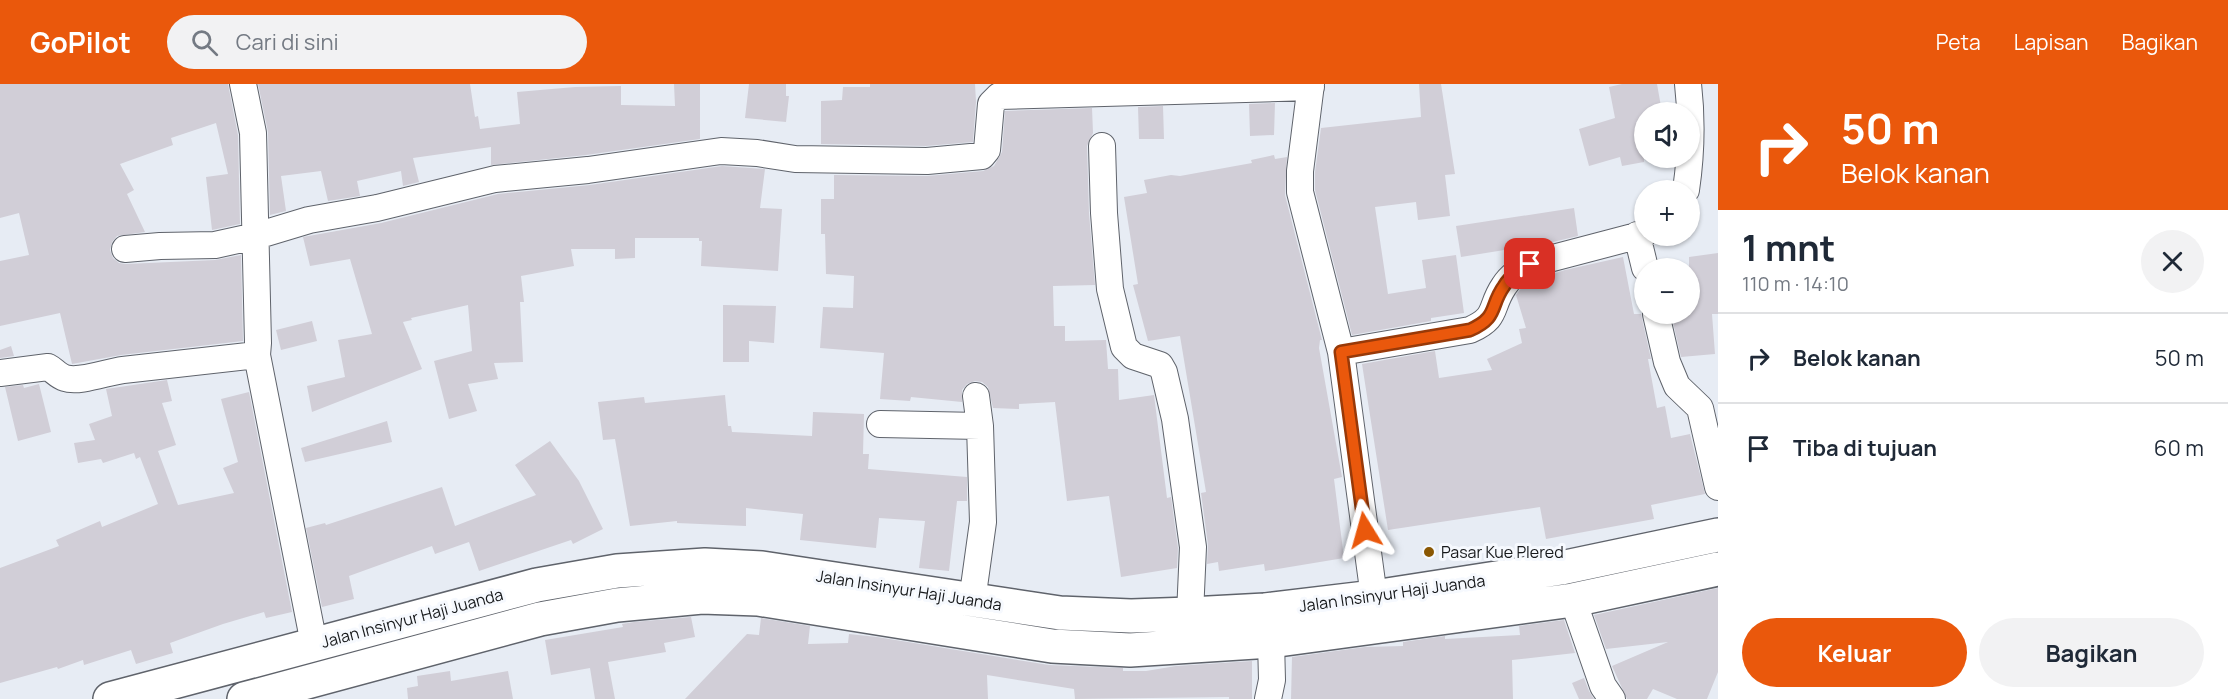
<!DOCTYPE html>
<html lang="id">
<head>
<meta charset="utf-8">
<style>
  body { margin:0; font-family:Manrope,sans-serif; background:#f2f2f3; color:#1f2937; height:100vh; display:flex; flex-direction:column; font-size:22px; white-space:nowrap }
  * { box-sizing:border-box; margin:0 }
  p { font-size:20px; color:#747a83 }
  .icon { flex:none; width:33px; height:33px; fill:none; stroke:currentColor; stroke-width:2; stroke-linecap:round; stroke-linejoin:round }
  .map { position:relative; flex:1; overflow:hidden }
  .details { display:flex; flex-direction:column; background:#fff; width:510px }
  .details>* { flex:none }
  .guide { background:#ea580c; color:#fff; overflow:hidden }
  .buttons { position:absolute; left:1634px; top:18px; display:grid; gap:12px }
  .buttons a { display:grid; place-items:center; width:66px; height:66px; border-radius:50%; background:#fff; box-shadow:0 2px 4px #0004; font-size:30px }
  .pin { position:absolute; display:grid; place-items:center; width:51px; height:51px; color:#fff; margin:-26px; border-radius:12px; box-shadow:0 3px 9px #0006 }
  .me { position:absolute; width:66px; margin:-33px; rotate:352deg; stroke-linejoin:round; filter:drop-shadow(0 0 4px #0008) }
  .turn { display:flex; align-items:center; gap:21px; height:126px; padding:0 24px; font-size:27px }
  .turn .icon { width:78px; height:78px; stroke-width:2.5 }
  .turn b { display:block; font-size:42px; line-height:51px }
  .round { display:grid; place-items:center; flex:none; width:63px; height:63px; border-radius:32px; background:#f2f2f3 }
  .head { display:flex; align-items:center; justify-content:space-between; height:102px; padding:0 24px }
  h1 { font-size:36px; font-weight:700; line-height:45px }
  .cta { display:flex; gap:12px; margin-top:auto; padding:12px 24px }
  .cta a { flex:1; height:69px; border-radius:36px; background:#ea580c; color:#fff; font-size:24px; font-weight:700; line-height:69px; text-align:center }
  .cta a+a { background:#f2f2f3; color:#1f2937 }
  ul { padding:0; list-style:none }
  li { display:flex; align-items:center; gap:18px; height:90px; padding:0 24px; border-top:2px solid #e0e1e3 }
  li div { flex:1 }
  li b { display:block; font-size:22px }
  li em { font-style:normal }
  header { display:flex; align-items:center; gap:36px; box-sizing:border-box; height:84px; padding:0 30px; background:#ea580c; color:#fff }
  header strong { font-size:28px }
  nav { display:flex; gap:33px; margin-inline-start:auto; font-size:21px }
  .search { width:420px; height:54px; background:#f2f2f3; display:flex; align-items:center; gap:15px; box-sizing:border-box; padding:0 21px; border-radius:33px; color:#747a83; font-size:22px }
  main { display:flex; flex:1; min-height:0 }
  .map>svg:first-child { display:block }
  .building { fill:#d1ced7 }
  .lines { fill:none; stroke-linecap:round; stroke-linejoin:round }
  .street-casing { stroke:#5f636b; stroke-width:28 }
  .highway-casing { stroke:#5f636b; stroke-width:36 }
  .street { stroke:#fff; stroke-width:26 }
  .highway { stroke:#fff; stroke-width:33 }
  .route-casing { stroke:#983908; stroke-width:15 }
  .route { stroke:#ea580c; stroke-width:10 }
  .poi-dot { fill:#8a5702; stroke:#f6f9fe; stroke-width:2 }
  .labels { text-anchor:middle; stroke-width:6; stroke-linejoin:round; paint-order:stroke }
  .poi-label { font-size:16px; fill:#17191b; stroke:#f6f9fe; text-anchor:start }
  .street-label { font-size:16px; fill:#17191b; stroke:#f6f9fe }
</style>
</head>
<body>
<header>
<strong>GoPilot</strong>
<div class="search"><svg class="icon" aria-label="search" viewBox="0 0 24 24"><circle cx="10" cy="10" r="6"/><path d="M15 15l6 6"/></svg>Cari di sini</div>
<nav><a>Peta</a><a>Lapisan</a><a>Bagikan</a></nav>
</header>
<main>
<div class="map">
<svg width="1718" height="615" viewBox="0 0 1718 615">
  <rect width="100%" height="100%" fill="#e7ecf4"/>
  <path class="building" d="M0 0H228L238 51 240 140 212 146 206 93 228 90 216 39 171 54 173 61 120 80 134 106 127 110 145 148 117 152 112 158 110 166 113 174 119 179 126 180 215 176 241 171 243 257 121 271 72 280 60 229 0 242V177L29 171 19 129 0 134Z
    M258 0H470L475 33 478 32 480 45 520 40 517 8 575 3 621 2V21L675 22 674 0H700V55L586 71 491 81V63L413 74 419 98 403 102 401 87 357 97 360 112 328 117 321 87 281 92 286 127 270 131 268 48Z
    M749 0H786V12H789L786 38 745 34Z
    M870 0H975L976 18 973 58 926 62 821 60V17L842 16 843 3H870Z
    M1419 0H1441L1455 90 1445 91 1450 132 1418 136 1416 118 1375 123 1388 210 1426 204 1422 176 1456 171 1464 229 1431 234V237L1352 251 1315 106V88L1321 44 1421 33Z
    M1622 0H1657L1662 28H1644V78L1622 82 1620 73 1589 82 1579 45 1615 34 1609 3Z
    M1275 19 1274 51 1250 52 1249 20Z
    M1163 22 1164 55H1139L1138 23Z
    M1092 24 1093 49 1087 62 1089 129 1095 201 1053 202 1054 242H1065V257L1106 256 1108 285H1118L1119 316 1154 311 1167 414 1171 413 1178 464 1177 484 1121 493 1109 412 1067 417 1055 318 1019 320V325L993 324 988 303 982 298 975 297 967 300 962 306V318L911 313 910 317 880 315 884 269 820 264 823 223 853 224 854 192 826 190 825 150H821V115H834V91L927 92 983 87 994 82 1002 68 1005 27Z
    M1274 71 1275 75 1287 73 1285 111 1322 256H1320L1319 264 1342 393 1334 395 1344 474 1265 487 1264 480 1219 487 1218 478 1207 480 1208 461 1201 409 1206 408 1180 252 1148 257 1133 201 1138 200 1124 113 1147 109 1144 96 1171 91 1180 92 1252 79 1251 76Z
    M722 82 765 85 760 124 782 125 778 187 701 182 702 157H699V154H635V174L615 175V165H571L574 182 521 192 524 218H520L523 278 494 279 498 295 468 300 477 327 449 335 434 277 472 267 468 221 411 234 412 236 403 238 422 285 312 328 307 302 345 293 338 256 372 250 350 175 310 182 303 153 381 139 498 110 590 101Z
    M1574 124 1578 152 1553 158 1461 173 1456 142Z
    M1718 169V230H1712L1715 270 1681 273 1671 230H1689V173Z
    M1623 173 1634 230H1641L1651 275H1648L1657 324 1665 322 1671 354 1690 350 1705 410 1651 421 1654 435 1546 455 1540 423 1388 446 1362 280 1435 267 1439 294 1492 286 1487 275 1522 259 1519 245 1526 244 1516 211 1522 203 1531 197 1565 186Z
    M723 221 776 222 774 259 749 257V278H723Z
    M312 237 317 257 281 266 276 246Z
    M11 262 14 272 0 274V266Z
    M167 296 172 317 162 319 176 361 158 367 178 421 234 409 223 384 238 378 221 315 249 308 292 528 266 534 264 528 223 540 170 559 173 569 136 580 131 566 84 581 83 576 58 585 57 583 0 599V484L59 462 56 456 100 437 102 443 158 420 140 373 136 375 134 369 103 379 101 375 78 379 74 359 95 356 89 340 112 332 106 305Z
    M39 300 51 348 18 357 5 303 23 301 24 304Z
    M725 311 728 342H731L732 348 812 352 813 328 864 330 863 370H869L868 385 967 393V417H957L949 487 919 484 925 437 879 434 876 464 800 456 803 430 746 424V442L677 439V437L630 442 615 355 603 356 598 318 644 313 645 319Z
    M387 337 392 358 305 378 301 364Z
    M550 357 579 397 603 445 573 460 571 456 479 487 469 458 435 470 432 462 349 492 354 515 322 523 306 444 325 439 326 441 442 403 455 442 536 411 515 381Z
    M1718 504V588L1707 615H1677L1653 605 1647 615H1627L1612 582 1668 558 1606 565 1594 531Z
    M691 533 695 553 664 559 666 568 608 578 615 615H595L590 584 551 591 545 556 623 543 622 540 634 538Z
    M761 534 810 542 808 560 848 559 849 550 877 553 1049 581 1123 584V587H1146L1176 582 1252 577V615H1229V613L1075 615 1074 605 987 591 988 615H685L747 550 759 551Z
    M1564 536 1575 569 1512 576 1513 615H1291L1292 573 1365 563 1403 562V558L1445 552V555L1520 551 1519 542Z
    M450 587 451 597 508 587 513 615H408L407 604 418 602 417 592Z
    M1584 594 1589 607 1594 615H1579L1572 599Z"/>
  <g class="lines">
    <defs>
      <path id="street" d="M243 0 253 49 258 259 257 271 314 560
        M1311 0 1300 87V108L1341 268 1374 513
        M1102 62 1104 129 1110 205 1124 263 1133 272 1160 281 1164 288 1175 335 1193 463 1190 530
        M1686 106C1691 72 1692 34 1688 0
        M1637 151 1645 184
        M125 165 160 162 215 161 256 152 309 136 377 124 495 95 588 86 721 67 757 69 795 75 927 77 982 72 987 66 991 20 999 12 1311 3
        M1656 230 1667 278 1677 302 1700 324 1718 403
        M1341 268 1470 246C1499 233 1489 224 1504 202 1510 192 1520 186 1530 180L1644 150
        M0 289 48 283C54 286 58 292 65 294 79 299 107 288 123 286L257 271
        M880 340 980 342
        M1573 516 1603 602 1612 615
        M972 517 983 438 980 342 976 312
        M1268 615 1272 596 1271 557"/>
      <path id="highway" d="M110 615 537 501 617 487 705 481 762 484 1060 529 1131 532 1190 530 1265 526 1374 513 1561 484 1718 451
        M244 615 540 535 617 521 702 513 758 515 1052 562 1130 566 1271 557 1573 516 1718 485"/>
    </defs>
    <use href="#street" class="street-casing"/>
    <use href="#highway" class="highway-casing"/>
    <use href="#street" class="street"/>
    <use href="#highway" class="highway"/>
  </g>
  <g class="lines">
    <defs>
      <path id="route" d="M1365 446 1341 268 1470 246C1499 233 1489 223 1504 202 1510 192 1520 186 1530 180"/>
    </defs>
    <use href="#route" class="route-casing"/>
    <use href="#route" class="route"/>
  </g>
  <circle class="poi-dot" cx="1429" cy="468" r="6"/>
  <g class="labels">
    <g class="poi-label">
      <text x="1441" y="474">Pasar Kue Plered</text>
    </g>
    <g class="street-label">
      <text transform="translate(909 506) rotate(9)" y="6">Jalan Insinyur Haji Juanda</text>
      <text transform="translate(1392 509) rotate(-8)" y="6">Jalan Insinyur Haji Juanda</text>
      <text transform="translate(412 534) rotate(-15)" y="6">Jalan Insinyur Haji Juanda</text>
    </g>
  </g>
</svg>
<div class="buttons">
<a><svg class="icon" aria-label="sound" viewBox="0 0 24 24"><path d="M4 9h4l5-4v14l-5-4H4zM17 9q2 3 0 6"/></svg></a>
<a>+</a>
<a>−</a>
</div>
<div class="pin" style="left:1530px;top:180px;background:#d93025"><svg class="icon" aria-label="arrive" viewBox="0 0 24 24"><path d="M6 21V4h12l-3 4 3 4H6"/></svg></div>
<svg class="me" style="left:1365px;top:446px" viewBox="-20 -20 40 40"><path d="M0-17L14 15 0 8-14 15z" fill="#ea580c" stroke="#fff" stroke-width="4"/></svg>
</div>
<section class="details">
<div class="guide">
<div class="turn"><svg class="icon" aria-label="right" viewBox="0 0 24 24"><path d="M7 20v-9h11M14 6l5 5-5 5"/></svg><div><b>50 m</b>Belok kanan</div></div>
</div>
<div class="head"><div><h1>1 mnt</h1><p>110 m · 14:10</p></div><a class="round"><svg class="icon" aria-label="close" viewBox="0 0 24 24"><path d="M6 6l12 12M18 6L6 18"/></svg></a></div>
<ul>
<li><svg class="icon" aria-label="right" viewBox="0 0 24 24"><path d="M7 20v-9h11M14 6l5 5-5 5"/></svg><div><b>Belok kanan</b></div><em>50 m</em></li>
<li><svg class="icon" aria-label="arrive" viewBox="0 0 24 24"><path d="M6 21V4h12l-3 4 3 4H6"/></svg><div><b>Tiba di tujuan</b></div><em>60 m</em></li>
</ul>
<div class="cta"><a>Keluar</a><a>Bagikan</a></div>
</section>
</main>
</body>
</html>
